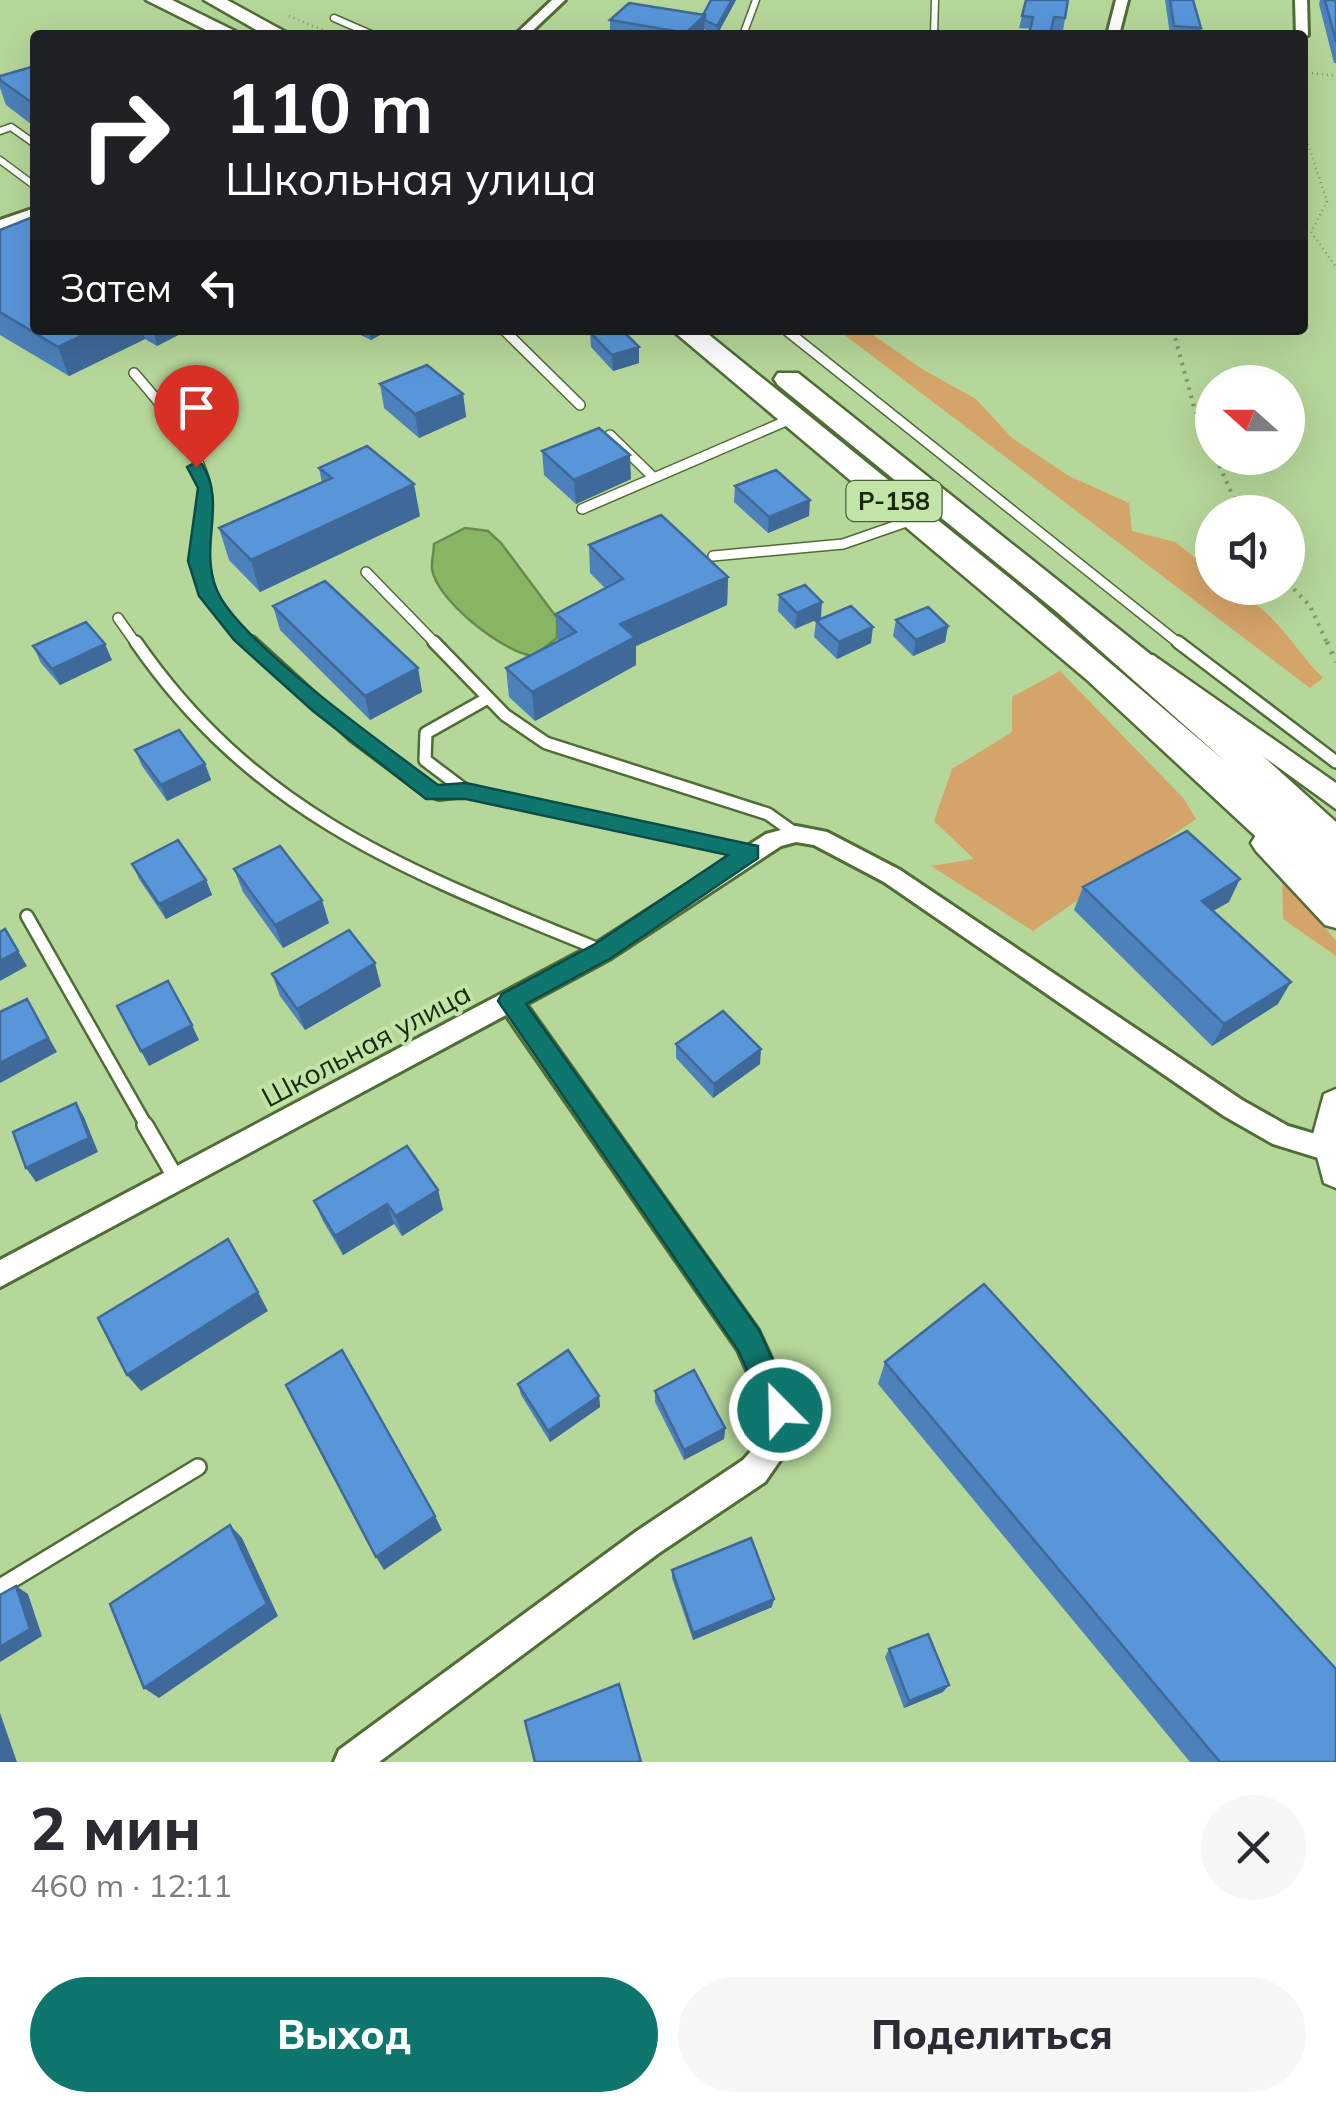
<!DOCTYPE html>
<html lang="ru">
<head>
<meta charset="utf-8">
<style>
  body { margin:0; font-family:Mulish,sans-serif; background:#f7f7f7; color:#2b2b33; height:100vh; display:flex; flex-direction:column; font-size:38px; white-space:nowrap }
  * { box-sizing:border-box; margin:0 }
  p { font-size:32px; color:#7c7c81 }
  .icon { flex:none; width:55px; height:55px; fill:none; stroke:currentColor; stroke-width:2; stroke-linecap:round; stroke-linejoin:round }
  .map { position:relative; height:1762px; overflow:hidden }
  .panel { display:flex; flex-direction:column; background:#fff; flex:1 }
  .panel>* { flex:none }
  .top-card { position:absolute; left:30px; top:30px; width:1278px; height:305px; border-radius:10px; box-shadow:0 10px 40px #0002; background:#202124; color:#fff; overflow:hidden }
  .needle { width:65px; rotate:291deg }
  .buttons { position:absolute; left:1195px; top:365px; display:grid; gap:20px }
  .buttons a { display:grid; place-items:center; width:110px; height:110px; border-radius:50%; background:#fff; box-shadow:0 10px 40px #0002; font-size:50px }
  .pin { position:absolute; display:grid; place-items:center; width:85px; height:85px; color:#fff; margin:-102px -42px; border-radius:50% 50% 50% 0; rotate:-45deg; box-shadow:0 0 10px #0007 }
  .pin .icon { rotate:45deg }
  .me { position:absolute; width:110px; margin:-55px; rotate:337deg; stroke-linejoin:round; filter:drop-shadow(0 0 8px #0008) }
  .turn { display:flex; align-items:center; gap:35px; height:210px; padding:0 30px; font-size:45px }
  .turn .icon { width:130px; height:130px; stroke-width:2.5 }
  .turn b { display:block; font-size:70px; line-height:85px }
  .then { display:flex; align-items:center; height:95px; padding:0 30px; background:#0003; gap:20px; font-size:38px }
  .round { display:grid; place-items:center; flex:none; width:105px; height:105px; border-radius:52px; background:#f7f7f7 }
  .headline { display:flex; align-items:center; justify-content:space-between; height:170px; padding:0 30px }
  h1 { font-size:60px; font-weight:800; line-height:75px }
  .button { display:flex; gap:20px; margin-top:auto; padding:20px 30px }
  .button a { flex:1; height:115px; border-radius:60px; background:#0f766e; color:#fff; font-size:40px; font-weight:800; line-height:115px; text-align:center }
  .button a+a { background:#f7f7f7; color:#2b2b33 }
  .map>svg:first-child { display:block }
  .green { fill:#d5a468 }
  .water { fill:#8ab664; stroke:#688b4a; stroke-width:2.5 }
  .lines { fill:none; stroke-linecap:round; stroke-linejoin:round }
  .service-far3-casing { stroke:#4f6d35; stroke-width:9 }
  .service-far2-casing { stroke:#4f6d35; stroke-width:12 }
  .service-far1-casing { stroke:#4f6d35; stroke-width:16 }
  .service-casing { stroke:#4f6d35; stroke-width:20 }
  .minor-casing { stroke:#4f6d35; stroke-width:6 }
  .tertiary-casing { stroke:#4f6d35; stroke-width:5 }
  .trunk-casing { stroke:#4f6d35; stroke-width:5 }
  .path-far2 { stroke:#7e9768; stroke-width:2.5; stroke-dasharray:1 4; stroke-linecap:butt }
  .path-far1 { stroke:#7e9768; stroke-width:4; stroke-dasharray:2.5 6; stroke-linecap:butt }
  .path { stroke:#7e9768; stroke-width:5; stroke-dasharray:2.5 8; stroke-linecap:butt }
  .service-far3 { stroke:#fff; stroke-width:6 }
  .service-far2 { stroke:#fff; stroke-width:9 }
  .service-far1 { stroke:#fff; stroke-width:11 }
  .service { stroke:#fff; stroke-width:15 }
  .minor { fill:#fff; fill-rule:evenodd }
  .tertiary { fill:#fff; fill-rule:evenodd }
  .trunk { fill:#fff; fill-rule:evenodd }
  .wall { fill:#4c81bb }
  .shaded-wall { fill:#3e6998 }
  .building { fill:#5896d9; stroke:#3e6998; stroke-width:2.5 }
  .route { fill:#0f766e; stroke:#0a4d48; stroke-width:2.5 }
  .labels { text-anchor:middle; stroke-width:8; stroke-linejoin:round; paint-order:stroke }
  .shield { fill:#c2e5a7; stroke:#4c5f3c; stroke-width:2.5 }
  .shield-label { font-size:25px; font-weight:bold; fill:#1a260e }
  .street-label { font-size:28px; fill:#1a260e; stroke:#c2e5a7 }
</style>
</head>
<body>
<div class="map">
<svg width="1336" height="1762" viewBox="0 0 1336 1762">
  <rect width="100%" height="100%" fill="#b6d79a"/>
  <path class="green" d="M838 330H866L922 369 976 399 1012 438 1069 476 1129 503 1132 531 1175 542 1212 571V588C1262 588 1291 646 1323 678L1310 688Z
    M1060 671 1184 799 1196 819 1033 931 931 866 974 859 934 821 952 769 1012 732V697Z
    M1282 872 1336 941V956L1283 919Z"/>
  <path class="water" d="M465 528 488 531 501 543 557 618V638L533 656C503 652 437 601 432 569 431 562 434 552 434 544Z"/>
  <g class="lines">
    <defs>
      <path id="service-far3" d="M334 18 373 35
        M743 35 756 0
        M934 35 935 0
        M0 131 11 127 35 144
        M0 160 35 186"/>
      <path id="service-far2" d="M504 330 580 405
        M786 330 1181 645
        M134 373C161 404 201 449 207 492 210 510 204 528 202 546 196 590 225 617 254 645
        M610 435 653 477
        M582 509 793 418
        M713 556 843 544 915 519
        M366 572 437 645
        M118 618 137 645"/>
      <path id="service-far1" d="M136 642C258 818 413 873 603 951
        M251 642 354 736 418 784 439 794 466 791 750 852
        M434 642 505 715 546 743 768 814 796 834
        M1178 642 1336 762
        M466 791 425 760 426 733 488 698
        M27 916 147 1127"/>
      <path id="service" d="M145 1125 177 1180
        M0 1587 198 1467"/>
      <path id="minor" d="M552 0H565L528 35H515Z
        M1116 0H1128L1119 35H1107Z
        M1295 0H1307L1308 35 1302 38V35H1296Z
        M35 208V217L0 229V220Z
        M796 826 827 832 900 870 1242 1100 1288 1126 1336 1140V1158L1328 1161 1273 1144 1224 1116 884 882 814 845 796 842 781 846 611 958 526 1004 758 1330 795 1410 790 1446 765 1482 659 1553 379 1762H334L339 1750 637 1531 743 1460 761 1440 765 1411 738 1350 506 1015 0 1287V1260L595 944 766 834Z"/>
      <path id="tertiary" d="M1153 655 1336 783V809L1144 670 1140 664 1144 658Z
        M1266 832 1276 835 1336 896V928L1325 925 1256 851 1251 843 1256 835Z
        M1336 1089V1188L1324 1183 1312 1138 1324 1094Z"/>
      <path id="trunk" d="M146 0H172L243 35H216Z
        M204 0H227L291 35H265Z
        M672 330H703L1029 594 1227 763 1057 612 778 385 774 379 778 373H798L1150 654 1336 822V903L1322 898 1086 679Z"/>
    </defs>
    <use href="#service-far3" class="service-far3-casing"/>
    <use href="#service-far2" class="service-far2-casing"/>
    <use href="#service-far1" class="service-far1-casing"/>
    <use href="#service" class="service-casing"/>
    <use href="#minor" class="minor-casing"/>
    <use href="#tertiary" class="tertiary-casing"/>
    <use href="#trunk" class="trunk-casing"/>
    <path class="path-far2" d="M289 16 323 30
      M1302 72 1336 76
      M1302 125 1327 202 1311 232 1336 267"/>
    <path class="path-far1" d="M1173 330 1194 407 1212 449
      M1216 458 1240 512
      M1288 583 1310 606 1328 645"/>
    <path class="path" d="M1327 642 1336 662"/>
    <use href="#service-far3" class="service-far3"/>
    <use href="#service-far2" class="service-far2"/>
    <use href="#service-far1" class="service-far1"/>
    <use href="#service" class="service"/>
    <use href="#minor" class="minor"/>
    <use href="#tertiary" class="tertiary"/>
    <use href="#trunk" class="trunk"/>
  </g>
  <path class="wall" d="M711 0H736L717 35 704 29V33L702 35H610V20L704 15Z
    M1068 0 1063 31 1019 28 1022 16Z
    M1165 0H1193L1201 28 1199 35H1170Z
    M1320 0H1336V63H1334L1319 4Z
    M35 66V127L6 105 0 88V76Z
    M0 230 35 330H188L157 346 145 339 69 376 0 335Z
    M350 330H389L371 340Z
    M590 332 639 363 613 371 591 347Z
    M380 384 463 394 466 417 419 438 384 408Z
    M542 451 631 479 576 504 544 475Z
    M319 468 420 516 260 592 229 560 219 528 322 483Z
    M735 486 809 516 768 533 734 502Z
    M589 545 728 577 727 605 636 646V665L535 721 509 697 506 668 558 641 556 614 605 588 590 573Z
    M805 585 795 629 778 611 779 595Z
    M273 606 418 668 422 692 370 720 280 630Z
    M896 620 948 626 945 642 913 656 893 636Z
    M816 621 871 643 837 659 814 637Z
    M33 646 112 660 60 685 41 663Z
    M135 750 205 764 211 780 167 801 142 766Z
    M132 864 206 880 212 895 166 919 139 879Z
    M234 869 329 923 283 948 243 892Z
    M1083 887 1229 902 1213 911 1278 1004 1212 1046 1074 910Z
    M272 974 381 986 305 1030 280 996Z
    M676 1044 760 1064 713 1098 676 1058Z
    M438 1190 443 1210 402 1236 394 1224 343 1255 323 1221 314 1201Z
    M885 1362 1336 1762H1190L878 1384Z
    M518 1384 599 1396 600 1407 550 1442 521 1395Z
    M655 1391 725 1428 724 1439 684 1460 655 1402Z
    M672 1570 772 1607 693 1640 672 1578Z
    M889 1649 943 1692 904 1708 885 1657Z"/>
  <path class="shaded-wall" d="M732 0H736L717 35V26Z
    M705 15 704 33 702 35H686V33Z
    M93 330H142L145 339 69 376 58 347Z
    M153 330H188L157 346Z
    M369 330H389L371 340Z
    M639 347V363L613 371 612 355Z
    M463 394 466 417 419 438 415 414Z
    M630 455 631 479 576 504 574 480Z
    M414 484 420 516 260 592 251 560Z
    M810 500 809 516 768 533 769 517Z
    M728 577 727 605 636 646V665L535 721 532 692 620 624Z
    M822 602 821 618 795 629 797 613Z
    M948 626 945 642 913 656 916 640Z
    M873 627 871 643 837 659 839 642Z
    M105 644 112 660 60 685 52 669Z
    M418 668 422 692 370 720 365 696Z
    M205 764 211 780 167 801 161 785Z
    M1240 879 1229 902 1191 923 1202 901Z
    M206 880 212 895 166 919 159 904Z
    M322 900 329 923 283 948 275 925Z
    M18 951 27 966 0 981V961Z
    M375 963 381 986 305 1030 297 1009Z
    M1291 982 1278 1004 1212 1046 1224 1024Z
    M27 999 57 1052 0 1083V1063Z
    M192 1025 199 1040 149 1066 141 1051Z
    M761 1049 760 1064 713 1098 714 1084Z
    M76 1103 84 1117 98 1152 36 1182 26 1168Z
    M438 1190 443 1210 402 1236 396 1216Z
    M387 1204 394 1224 343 1255 335 1236Z
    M258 1292 268 1311 141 1391 127 1375Z
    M599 1396 600 1407 550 1442 548 1431Z
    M725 1428 724 1439 684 1460V1450Z
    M435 1516 442 1530 384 1570 376 1557Z
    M230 1525 242 1538 278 1616 159 1698 144 1688Z
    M16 1586 28 1594 42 1636 0 1662V1647Z
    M774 1599 772 1607 693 1640V1633Z
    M949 1685 943 1692 904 1708 909 1701Z
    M0 1713 17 1762H0Z"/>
  <path class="building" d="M711 0H732L717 26 705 20V15L702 17Z
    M1026 0H1068L1065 18 1054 17 1050 35H1029L1033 17 1022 16Z
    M1170 0H1193L1201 28 1174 26Z
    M1325 0H1336V42Z
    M629 3 705 15 686 33 610 20Z
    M35 66V105L0 80V76Z
    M35 216V330H93L58 347 0 312V230Z
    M596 330H622L639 347 612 355 590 332Z
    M427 365 463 394 415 414 380 384Z
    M599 428 630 455 574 480 542 451Z
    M367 446 414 484 251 560 219 528 332 478 319 468Z
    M776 470 810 500 769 517 735 486Z
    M661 515 728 577 620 624 635 637 532 692 506 668 576 632 556 614 623 579 589 545Z
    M325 581 418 668 365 696 273 606Z
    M805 585 822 602 797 613 779 595Z
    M851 606 873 627 839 642 816 621Z
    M928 607 948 626 916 640 896 620Z
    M86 622 105 644 52 669 33 646Z
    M179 730 205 764 161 785 135 750Z
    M1187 831 1240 879 1202 901 1291 982 1224 1024 1083 887Z
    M178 840 206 880 159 904 132 864Z
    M280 846 322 900 275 925 234 869Z
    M5 929 18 951 0 961V932Z
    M349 930 375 963 297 1009 272 974Z
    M168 981 192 1025 141 1051 117 1006Z
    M27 999 48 1038 0 1063V1012Z
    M723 1011 761 1049 714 1084 676 1044Z
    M76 1103 89 1138 26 1168 13 1132Z
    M407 1146 438 1190 396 1216 387 1204 335 1236 314 1201Z
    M228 1239 258 1292 127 1375 98 1318Z
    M984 1284 1336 1669V1762H1220L885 1362Z
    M342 1350 435 1516 376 1557 286 1385Z
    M568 1350 599 1396 548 1431 518 1384Z
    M694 1370 725 1428 684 1450 655 1391Z
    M230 1525 267 1604 144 1688 110 1604Z
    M751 1538 774 1599 693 1633 672 1570Z
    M16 1586 30 1629 0 1647V1595Z
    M928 1634 949 1685 909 1701 889 1649Z
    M619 1684 641 1762H535L525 1721Z"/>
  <path class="route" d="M196 462 202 464C227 504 199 543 216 588 234 639 389 748 438 785L466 783 758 846V858L611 958 526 1004 759 1330 795 1410 791 1420 780 1425 770 1420 738 1350 498 1001 502 994 595 944 728 855 466 799H426L313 711 234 640 199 596 188 561 198 488 187 467Z"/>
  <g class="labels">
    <rect class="shield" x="846.5" y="481" width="95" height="40" rx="8"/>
    <g class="shield-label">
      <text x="894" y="510">Р-158</text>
    </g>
    <g class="street-label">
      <text transform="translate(366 1045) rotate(-28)" y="10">Школьная улица</text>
    </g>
  </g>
</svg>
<div class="buttons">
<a><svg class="needle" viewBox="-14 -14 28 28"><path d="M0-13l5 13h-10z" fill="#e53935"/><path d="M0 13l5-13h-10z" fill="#7c7c81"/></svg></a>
<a><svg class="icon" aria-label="sound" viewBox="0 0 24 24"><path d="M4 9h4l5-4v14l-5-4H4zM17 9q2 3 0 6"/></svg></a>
</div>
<div class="pin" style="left:196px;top:467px;background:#d93025"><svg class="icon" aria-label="arrive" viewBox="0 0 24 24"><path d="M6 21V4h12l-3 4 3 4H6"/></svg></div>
<svg class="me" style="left:780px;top:1410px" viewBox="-20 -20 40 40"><circle r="17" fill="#0f766e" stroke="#fff" stroke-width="3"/><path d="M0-11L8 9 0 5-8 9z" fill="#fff"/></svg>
<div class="top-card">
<div class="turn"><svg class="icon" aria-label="right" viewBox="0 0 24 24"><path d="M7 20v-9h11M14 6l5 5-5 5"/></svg><div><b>110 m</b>Школьная улица</div></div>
<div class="then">Затем<svg class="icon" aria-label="left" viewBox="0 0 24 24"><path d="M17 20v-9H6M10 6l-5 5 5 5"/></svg></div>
</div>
</div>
<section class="panel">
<div class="headline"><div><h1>2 мин</h1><p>460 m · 12:11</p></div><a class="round"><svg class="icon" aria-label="close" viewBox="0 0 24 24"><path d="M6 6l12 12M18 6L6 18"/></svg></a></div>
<div class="button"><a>Выход</a><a>Поделиться</a></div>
</section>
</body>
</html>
